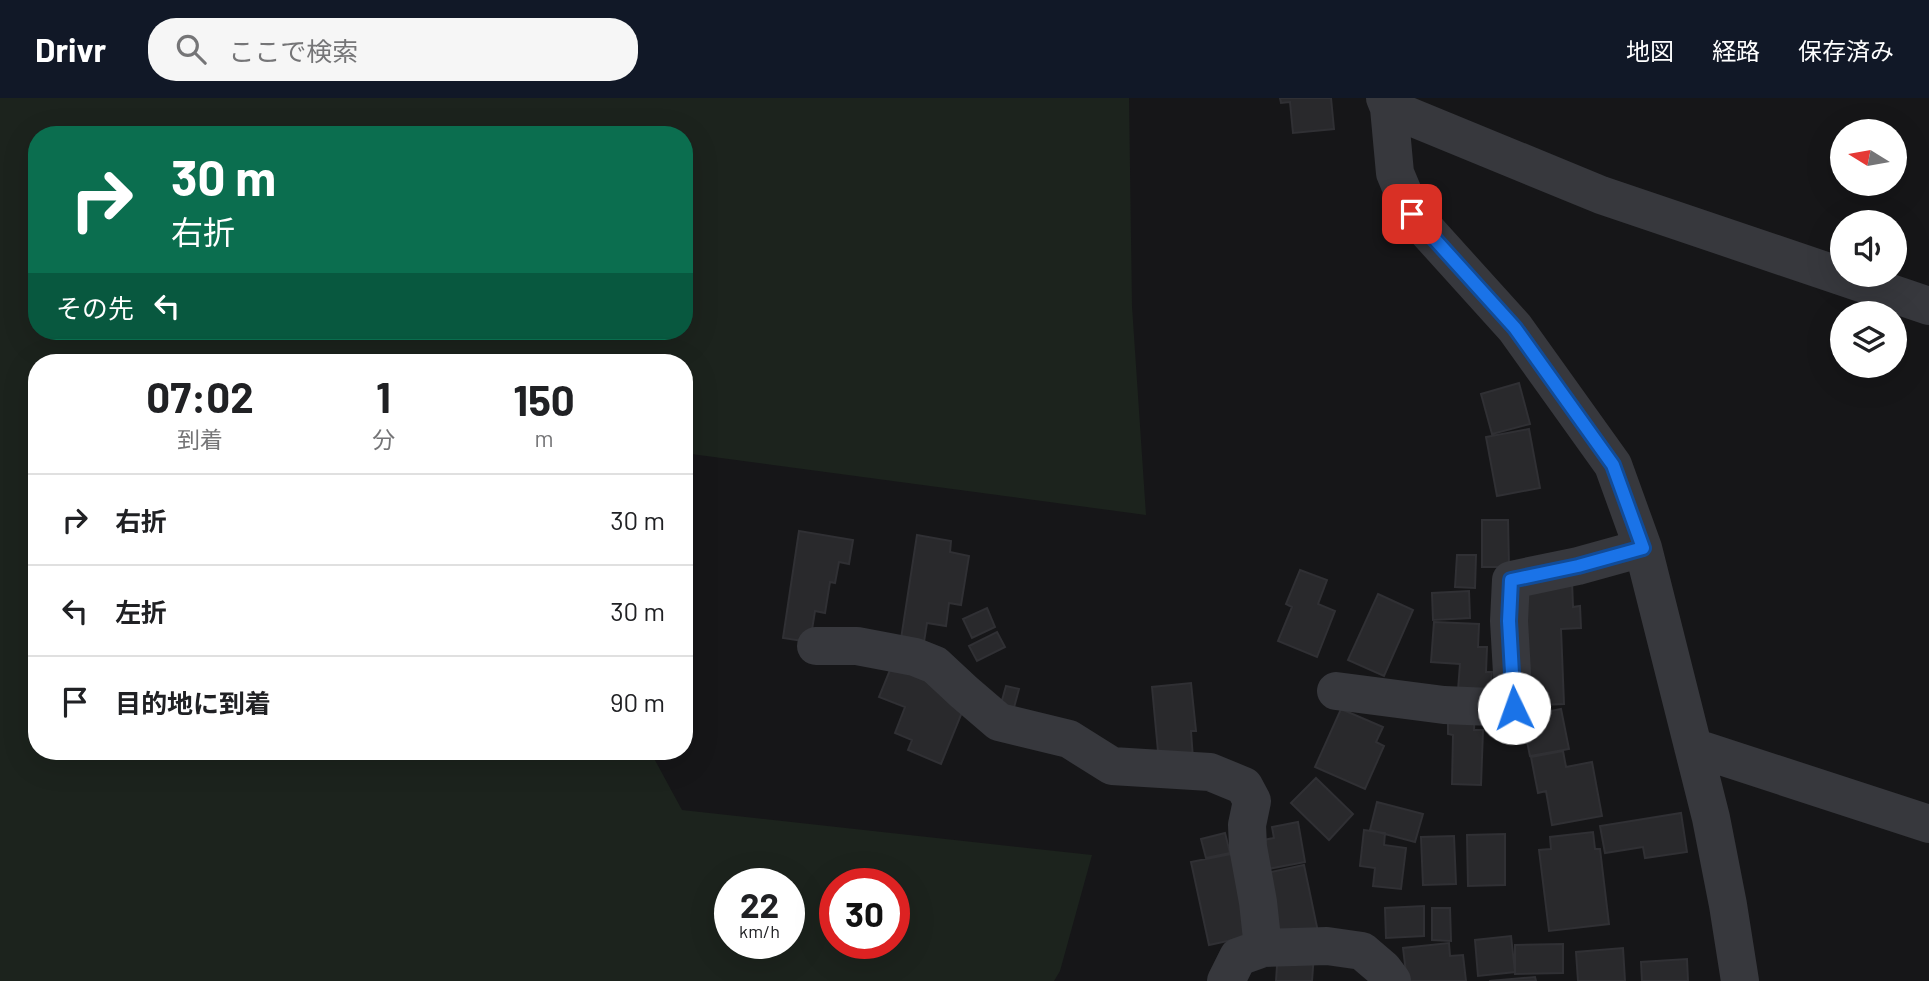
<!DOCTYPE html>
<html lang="ja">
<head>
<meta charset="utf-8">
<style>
  body { margin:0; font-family:Barlow,"Noto Sans JP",sans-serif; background:#f6f6f6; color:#202124; height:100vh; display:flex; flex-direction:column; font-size:26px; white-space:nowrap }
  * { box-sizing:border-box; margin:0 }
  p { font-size:23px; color:#757577 }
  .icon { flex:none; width:38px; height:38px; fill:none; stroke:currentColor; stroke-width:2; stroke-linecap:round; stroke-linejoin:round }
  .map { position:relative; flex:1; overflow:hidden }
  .details { position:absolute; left:28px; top:256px; width:665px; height:406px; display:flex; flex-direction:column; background:#fff; border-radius:28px; box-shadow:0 7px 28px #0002 }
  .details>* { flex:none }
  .top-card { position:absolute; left:28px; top:28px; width:665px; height:214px; border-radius:28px; box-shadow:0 7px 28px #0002; background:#0b6e4f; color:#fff; overflow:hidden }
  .needle { width:46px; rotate:281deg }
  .buttons { position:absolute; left:1830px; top:21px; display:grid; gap:14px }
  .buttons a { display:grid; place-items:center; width:77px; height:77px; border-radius:50%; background:#fff; box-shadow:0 7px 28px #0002; font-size:35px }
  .speed { position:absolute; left:714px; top:770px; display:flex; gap:14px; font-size:35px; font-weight:700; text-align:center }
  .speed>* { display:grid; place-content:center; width:91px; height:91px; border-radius:50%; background:#fff; box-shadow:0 7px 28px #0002; line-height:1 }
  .speed small { font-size:18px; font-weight:400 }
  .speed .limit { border:10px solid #d22; background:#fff; color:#111 }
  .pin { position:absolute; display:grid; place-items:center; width:60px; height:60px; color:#fff; margin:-30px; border-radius:14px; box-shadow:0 4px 10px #0006 }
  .me { position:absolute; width:77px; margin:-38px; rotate:357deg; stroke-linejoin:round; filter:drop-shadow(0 0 5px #0008) }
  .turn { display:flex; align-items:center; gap:24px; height:147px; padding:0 28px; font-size:32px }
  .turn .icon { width:91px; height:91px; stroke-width:2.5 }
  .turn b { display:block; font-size:49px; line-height:60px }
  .then { display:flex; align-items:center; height:66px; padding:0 28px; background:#0003; gap:14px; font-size:26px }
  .eta { display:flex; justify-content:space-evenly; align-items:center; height:119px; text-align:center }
  .eta b { font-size:42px; font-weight:700; line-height:49px }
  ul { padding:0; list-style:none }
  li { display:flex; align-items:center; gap:21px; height:91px; padding:0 28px; border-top:2px solid #e0e0e0 }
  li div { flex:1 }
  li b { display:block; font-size:26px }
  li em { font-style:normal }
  header { display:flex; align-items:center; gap:42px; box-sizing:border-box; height:98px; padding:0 35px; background:#111827; color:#fff }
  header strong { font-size:33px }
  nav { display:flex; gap:38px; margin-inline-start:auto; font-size:24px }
  .search { width:490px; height:63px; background:#f6f6f6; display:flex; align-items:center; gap:18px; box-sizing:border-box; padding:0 24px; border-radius:28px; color:#757577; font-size:26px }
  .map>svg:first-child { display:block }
  .green { fill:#1c231d; fill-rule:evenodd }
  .building { fill:#29292c; stroke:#303034; stroke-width:2 }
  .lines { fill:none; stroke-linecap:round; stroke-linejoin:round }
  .minor { stroke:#37383d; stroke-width:38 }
  .route-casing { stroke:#114b97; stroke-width:18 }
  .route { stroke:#1a73e8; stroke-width:12 }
</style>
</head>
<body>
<header>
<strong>Drivr</strong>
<div class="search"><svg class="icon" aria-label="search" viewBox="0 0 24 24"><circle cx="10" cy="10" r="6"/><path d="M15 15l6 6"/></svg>ここで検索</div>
<nav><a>地図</a><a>経路</a><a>保存済み</a></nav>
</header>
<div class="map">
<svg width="1929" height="883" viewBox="0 0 1929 883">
  <rect width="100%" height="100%" fill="#161618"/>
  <path class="green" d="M0 0H1129L1132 208 1146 417 684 355V264H37V653H650L682 712 1092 757 1060 873 1054 883H0ZM37 37H684V233H37ZM730 786H789V845H730ZM835 786H894V845H835Z"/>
  <path class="building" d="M1280 0H1331L1334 31 1293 35 1290 4 1281 5Z
    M1519 285 1530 326 1492 336 1481 296Z
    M1529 331 1540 390 1497 398 1486 339Z
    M1482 422H1508L1509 469H1482Z
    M799 433 853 442 849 466 839 464 835 485 830 484 825 515 815 513 810 544 783 540Z
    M917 437 951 443 950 454 969 458 961 507 949 505 946 528 927 525 924 544 901 541Z
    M1457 457H1476L1475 490 1455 489Z
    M1300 472 1327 482 1318 506 1335 513 1317 559 1278 543 1292 509 1286 506Z
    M1572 483 1573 509 1580 508 1581 530 1561 531 1564 606 1519 608 1513 486Z
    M1469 493 1470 520 1433 522 1432 495Z
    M1378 496 1413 512 1384 578 1348 562Z
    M987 510 995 529 972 540 963 521Z
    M1434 524 1479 526 1478 549H1487L1486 574H1492L1490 594 1458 592 1460 566 1431 564Z
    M997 534 1005 549 977 563 969 548Z
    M892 567 949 590 965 607 941 666 908 652 912 642 895 635 905 609 879 599Z
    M1191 585 1196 633H1191L1193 661 1159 664 1152 589Z
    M1006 588 1019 591 1012 617 999 613Z
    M1341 611 1383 629 1376 644 1384 648 1365 691 1315 669Z
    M1561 611 1569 651 1530 658 1522 619Z
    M1448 613H1475L1474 632H1483L1481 687 1452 686 1453 637 1448 636Z
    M1563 653 1566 669 1592 664 1602 718 1552 727 1546 693 1538 695 1531 659Z
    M1316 680 1353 716 1329 742 1291 705Z
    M1377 704 1423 716 1415 744 1370 732Z
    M1681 715 1687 754 1645 760 1643 749 1605 755 1600 728Z
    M1298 724 1305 764 1268 771 1263 742 1274 740 1272 729Z
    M1364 732 1385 735 1384 747 1406 750 1401 791 1373 788 1375 770 1360 768Z
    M1593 734 1595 751H1600L1609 826 1549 833 1539 752 1551 751 1550 739Z
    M1225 735 1230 755 1206 760 1201 741Z
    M1505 736V787L1468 788 1467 737Z
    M1454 738 1456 786 1423 787 1421 739Z
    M1231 756 1255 837 1209 847 1191 764Z
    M1304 767 1318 834 1280 841 1267 775Z
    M1424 808V838L1386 840 1385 810Z
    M1432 810H1450L1451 843 1432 842Z
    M1511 838 1515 874 1478 878 1475 842Z
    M1449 845 1450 858 1463 857 1466 883H1407L1403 850Z
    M1563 846V875L1515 876V847Z
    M1623 850 1625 883H1578L1576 854Z
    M1278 853 1314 856 1312 883H1276Z
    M1687 861 1688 883H1642L1641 864Z
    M1535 879 1536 883H1489Z"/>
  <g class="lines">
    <path class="minor" d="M1385 0 1389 10 1395 75 1412 116 1515 230 1613 367 1643 450 1711 720 1728 807 1740 883
      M1389 10 1601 97 1929 208
      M816 548H857L915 559 935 567 964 594 999 624 1069 641 1112 668 1210 674 1244 688 1252 703 1247 727 1248 749 1258 804 1263 850
      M1336 593 1444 607 1514 610 1509 523 1511 482 1578 468 1643 450
      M1693 649 1929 726
      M1226 883 1238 859 1263 850 1327 848 1362 853 1383 871 1392 883"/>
  </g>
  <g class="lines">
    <defs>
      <path id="route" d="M1412 116 1515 230 1613 367 1643 450 1578 468 1511 482 1509 523 1514 610"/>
    </defs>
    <use href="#route" class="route-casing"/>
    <use href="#route" class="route"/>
  </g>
</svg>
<div class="buttons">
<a><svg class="needle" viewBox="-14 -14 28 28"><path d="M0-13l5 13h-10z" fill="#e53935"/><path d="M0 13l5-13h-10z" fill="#757577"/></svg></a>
<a><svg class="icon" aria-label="sound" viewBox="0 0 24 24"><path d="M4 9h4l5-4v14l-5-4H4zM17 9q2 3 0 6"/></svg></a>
<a><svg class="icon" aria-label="layers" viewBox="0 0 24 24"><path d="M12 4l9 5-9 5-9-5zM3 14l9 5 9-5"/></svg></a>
</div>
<div class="speed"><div>22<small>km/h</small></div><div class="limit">30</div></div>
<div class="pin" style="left:1412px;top:116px;background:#d93025"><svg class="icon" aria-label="arrive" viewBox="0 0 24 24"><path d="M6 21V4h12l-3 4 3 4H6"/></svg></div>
<svg class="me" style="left:1514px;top:610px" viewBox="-20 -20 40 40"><circle r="19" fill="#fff"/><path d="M0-13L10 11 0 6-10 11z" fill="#1a73e8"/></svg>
<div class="top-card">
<div class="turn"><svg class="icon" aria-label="right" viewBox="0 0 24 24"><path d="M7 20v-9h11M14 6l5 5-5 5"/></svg><div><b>30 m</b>右折</div></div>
<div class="then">その先<svg class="icon" aria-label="left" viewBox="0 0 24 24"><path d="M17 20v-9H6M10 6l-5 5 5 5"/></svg></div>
</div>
<section class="details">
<div class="eta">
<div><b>07:02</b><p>到着</p></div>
<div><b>1</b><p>分</p></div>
<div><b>150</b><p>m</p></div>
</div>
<ul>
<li><svg class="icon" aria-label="right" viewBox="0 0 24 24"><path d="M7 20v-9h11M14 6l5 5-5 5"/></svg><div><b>右折</b></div><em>30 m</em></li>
<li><svg class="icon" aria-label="left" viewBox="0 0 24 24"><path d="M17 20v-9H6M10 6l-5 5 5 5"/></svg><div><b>左折</b></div><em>30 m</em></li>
<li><svg class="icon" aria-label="arrive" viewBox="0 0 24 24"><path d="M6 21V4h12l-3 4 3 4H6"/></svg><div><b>目的地に到着</b></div><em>90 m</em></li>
</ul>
</section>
</div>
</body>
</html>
